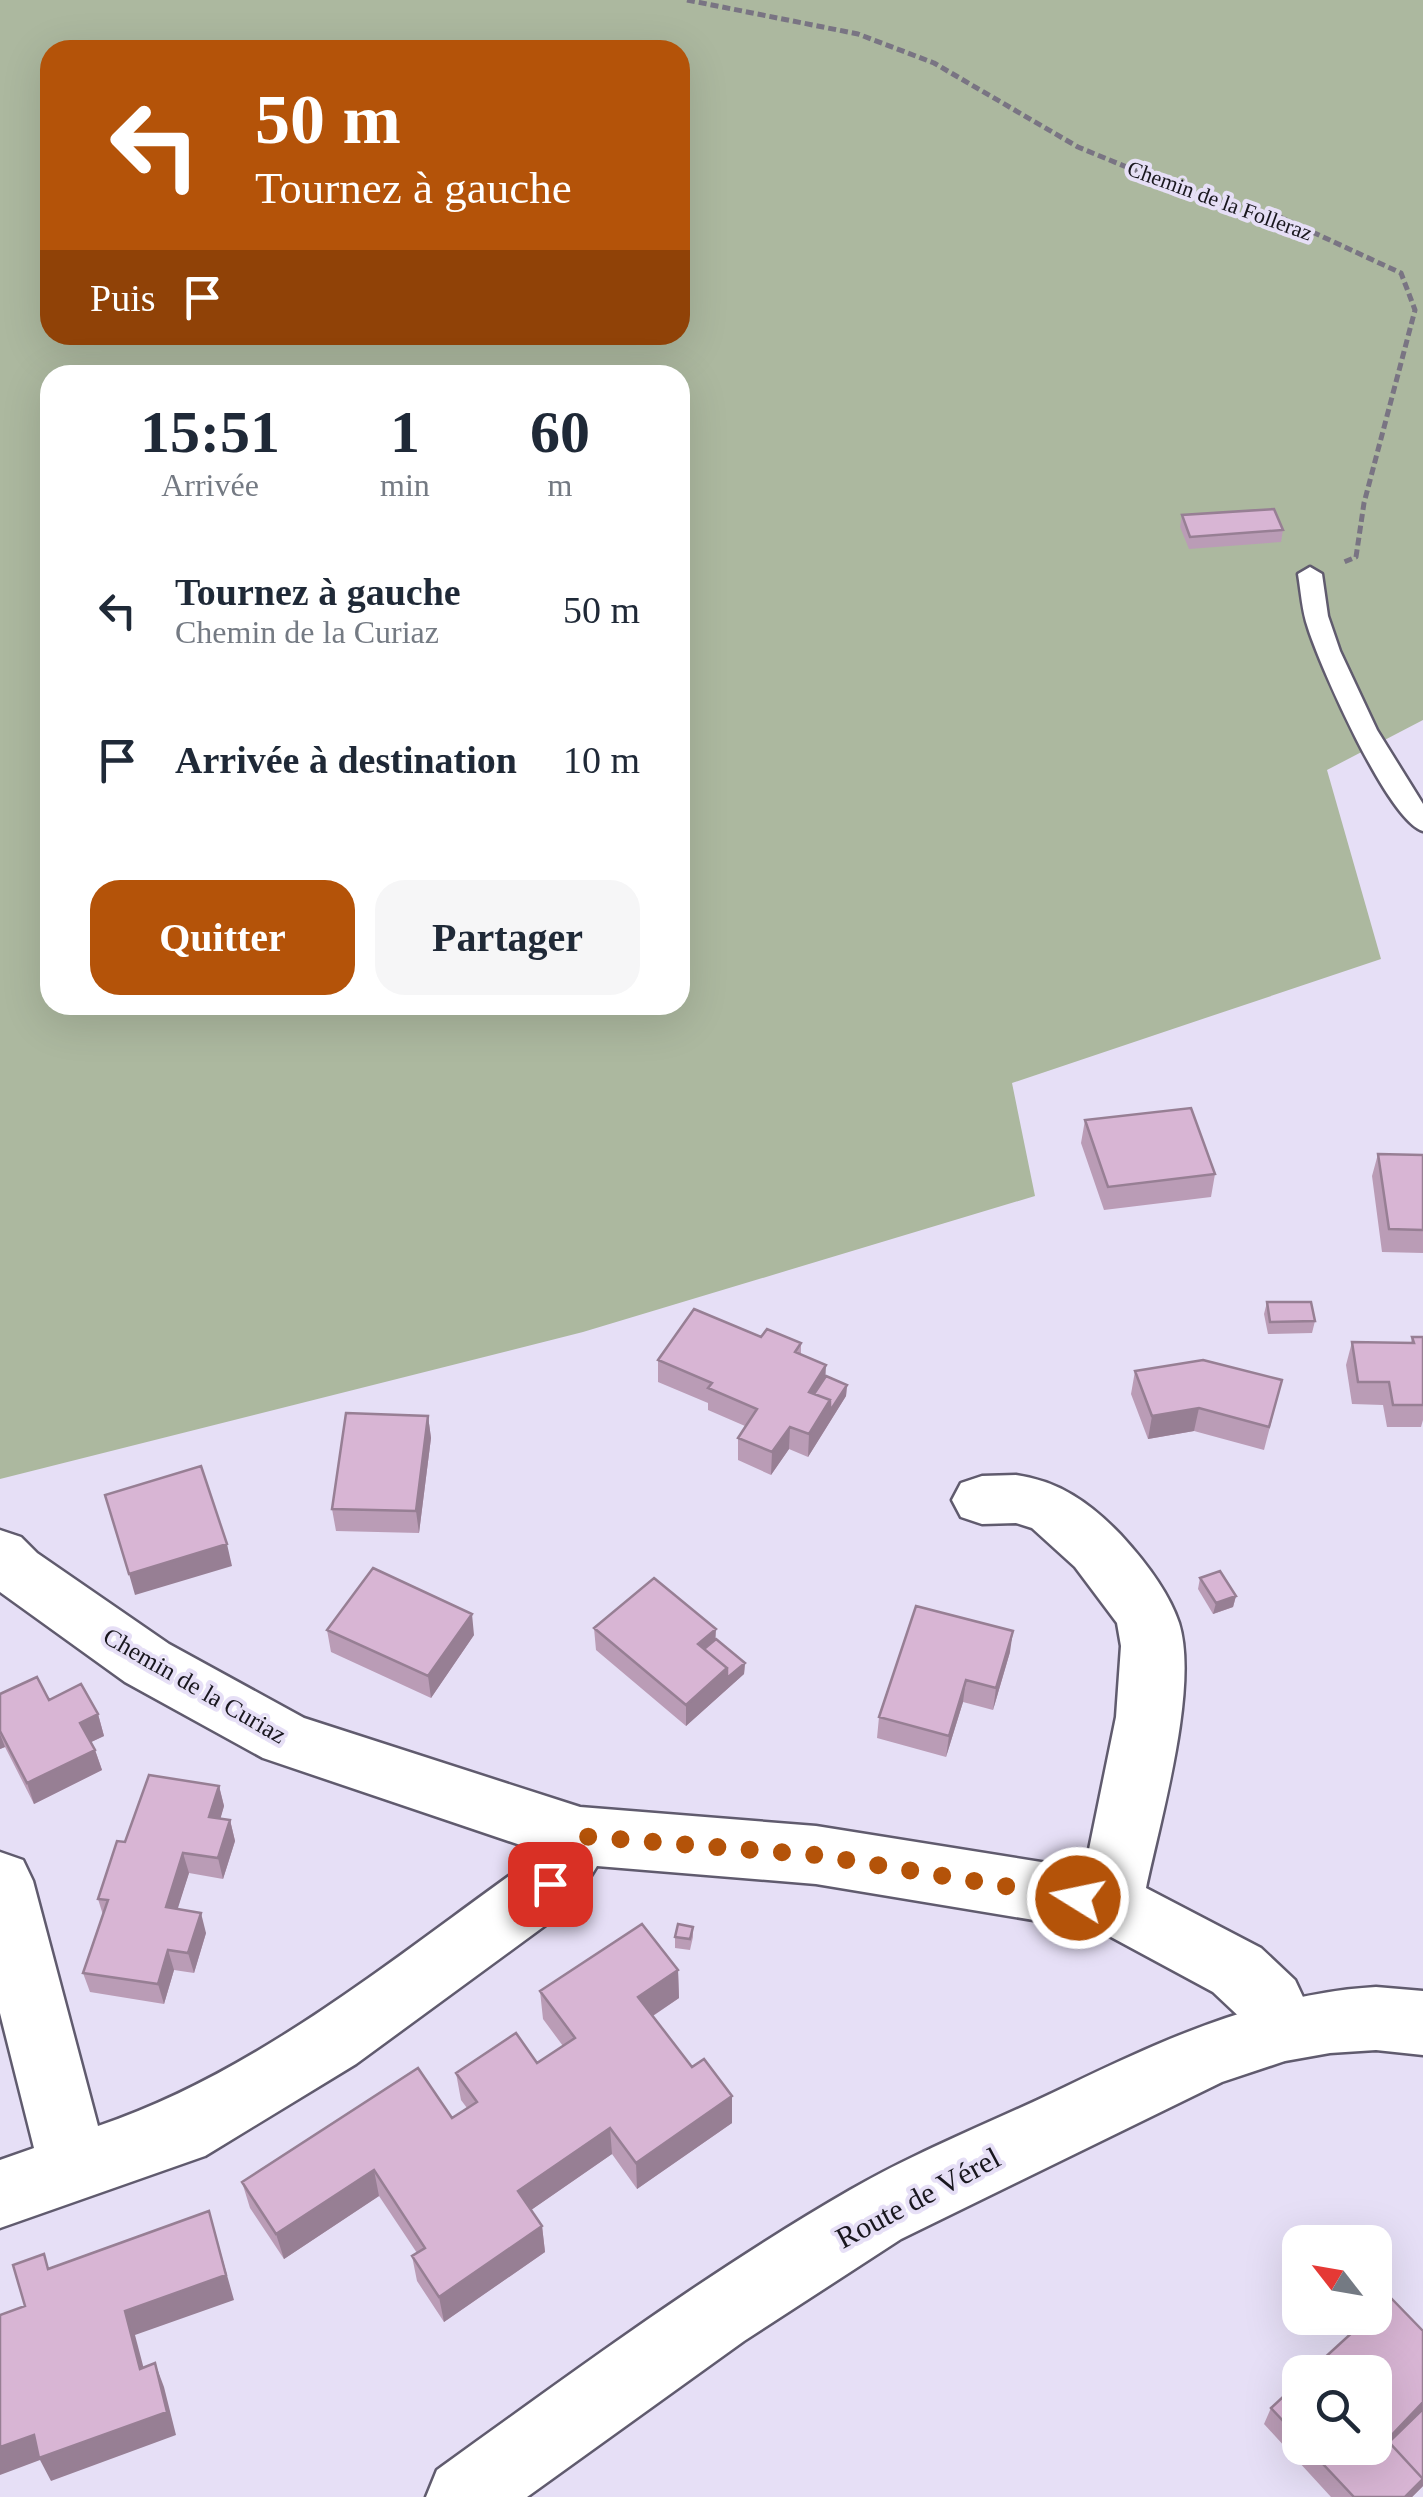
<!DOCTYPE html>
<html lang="fr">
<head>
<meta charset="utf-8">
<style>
  body { margin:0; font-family:Georgia,serif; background:#f6f6f7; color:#1f2937; height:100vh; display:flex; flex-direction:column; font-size:38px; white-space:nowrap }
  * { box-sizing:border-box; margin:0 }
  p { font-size:32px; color:#747a83 }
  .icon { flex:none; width:55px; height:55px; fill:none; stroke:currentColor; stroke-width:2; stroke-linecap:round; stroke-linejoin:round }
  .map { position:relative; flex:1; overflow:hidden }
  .details { position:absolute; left:40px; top:365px; width:650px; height:650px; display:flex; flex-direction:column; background:#fff; border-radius:30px; box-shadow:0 10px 40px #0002 }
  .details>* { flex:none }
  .hud { position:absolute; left:40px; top:40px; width:650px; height:305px; border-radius:30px; box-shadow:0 10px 40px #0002; background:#b45309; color:#fff; overflow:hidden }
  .needle { width:65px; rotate:301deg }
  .controls { position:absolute; left:1282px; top:2225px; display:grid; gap:20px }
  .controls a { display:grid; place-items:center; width:110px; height:110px; border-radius:20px; background:#fff; box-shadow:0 10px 40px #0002; font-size:50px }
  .pin { position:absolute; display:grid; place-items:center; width:85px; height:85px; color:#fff; margin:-42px; border-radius:20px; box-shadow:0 5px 15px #0006 }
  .me { position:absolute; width:110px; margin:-55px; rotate:280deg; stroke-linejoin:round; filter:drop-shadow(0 0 8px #0008) }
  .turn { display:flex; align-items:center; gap:35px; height:210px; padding:0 50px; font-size:45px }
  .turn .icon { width:130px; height:130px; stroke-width:2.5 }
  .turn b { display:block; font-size:70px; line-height:85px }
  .then { display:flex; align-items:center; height:95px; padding:0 50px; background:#0003; gap:20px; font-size:38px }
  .eta { display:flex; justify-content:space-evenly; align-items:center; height:170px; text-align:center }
  .eta b { font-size:60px; font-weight:700; line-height:70px }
  .button { display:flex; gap:20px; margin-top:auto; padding:20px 50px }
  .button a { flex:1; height:115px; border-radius:30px; background:#b45309; color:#fff; font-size:40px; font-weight:700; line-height:115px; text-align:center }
  .button a+a { background:#f6f6f7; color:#1f2937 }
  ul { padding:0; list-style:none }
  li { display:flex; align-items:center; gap:30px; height:150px; padding:0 50px }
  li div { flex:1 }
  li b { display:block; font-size:38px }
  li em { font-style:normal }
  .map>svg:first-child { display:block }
  .green { fill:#acb89f; fill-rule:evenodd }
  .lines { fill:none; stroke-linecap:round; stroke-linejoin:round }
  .lane-casing { stroke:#605b6e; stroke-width:5 }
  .street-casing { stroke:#605b6e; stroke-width:5 }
  .secondary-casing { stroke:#605b6e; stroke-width:5 }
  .path { stroke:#797483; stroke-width:5; stroke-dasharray:8 4; stroke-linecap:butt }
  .lane { fill:#fff; fill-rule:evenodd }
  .street { fill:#fff; fill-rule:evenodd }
  .secondary { fill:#fff; fill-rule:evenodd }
  .wall { fill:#ba9cb6 }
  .shaded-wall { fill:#977f94 }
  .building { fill:#d8b5d4; stroke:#977f94; stroke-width:2.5 }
  .route { stroke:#b45309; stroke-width:18; stroke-dasharray:0 32.4 }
  .labels { text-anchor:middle; stroke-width:8; stroke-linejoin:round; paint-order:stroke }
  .far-street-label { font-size:22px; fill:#19171e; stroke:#e6dff6 }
  .street-label { font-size:25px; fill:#19171e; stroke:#e6dff6 }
  .near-street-label { font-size:30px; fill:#19171e; stroke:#e6dff6 }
</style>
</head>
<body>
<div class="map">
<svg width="1423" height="2497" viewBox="0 0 1423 2497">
  <rect width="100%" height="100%" fill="#e6dff6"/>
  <path class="green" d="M0 0H1423V720L1327 770 1381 959 1012 1083 1035 1196 583 1332 0 1479ZM50 50H680V335H50ZM50 375H680V1005H50Z"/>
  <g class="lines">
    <defs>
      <path id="lane" d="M1310 567 1322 574 1328 616 1340 651 1377 730 1423 804V831C1388 821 1320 666 1308 628 1302 611 1301 592 1298 574Z"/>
      <path id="street" d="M1016 1475C1059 1481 1090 1503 1120 1534 1143 1559 1168 1590 1179 1623 1199 1687 1160 1821 1146 1888L1261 1948 1295 1980 1318 2029 1308 2051 1284 2061 1260 2051 1247 2024 1213 1992 1100 1931 816 1884 597 1866 573 1905 356 2064 205 2156 0 2228V2160L34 2148 0 2013V1852L23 1860 33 1881 98 2126C256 2073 392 1959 527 1863L535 1850 263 1758 125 1682 0 1592V1530L21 1537 37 1553 169 1644 304 1718 580 1807 816 1826 1085 1869 1116 1717 1121 1646 1117 1623 1075 1567 1032 1528 1016 1523 982 1524 961 1517 952 1500 961 1483 982 1476Z"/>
      <path id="secondary" d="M1376 1987 1423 1991V2055L1376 2050 1330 2053 1285 2061 1222 2082 901 2239 744 2341 527 2497H426L437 2470C572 2373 706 2273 850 2190 914 2153 982 2126 1048 2095 1154 2044 1257 1994 1376 1987Z"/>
    </defs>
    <use href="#lane" class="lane-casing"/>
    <use href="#street" class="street-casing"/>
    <use href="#secondary" class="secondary-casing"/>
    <path class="path" d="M687 0 858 34 934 63 1078 147 1180 189 1282 218 1401 273 1415 310 1364 503 1356 557 1344 562"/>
    <use href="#lane" class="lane"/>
    <use href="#street" class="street"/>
    <use href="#secondary" class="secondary"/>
  </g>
  <path class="wall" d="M1182 515 1283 530 1281 542 1189 549 1180 527Z
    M1085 1120 1215 1174 1211 1197 1104 1210 1081 1143Z
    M1378 1154 1423 1155V1253L1382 1252 1372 1176Z
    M1267 1302 1315 1321 1312 1333 1268 1334 1264 1314Z
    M761 1337 801 1343V1354L826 1376 847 1385 846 1396 808 1457 789 1449 771 1475 738 1460V1438L745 1426 708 1410V1403L658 1382V1360Z
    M1412 1337H1423V1420L1421 1427H1387L1383 1405 1352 1404 1346 1365 1352 1342 1411 1343Z
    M1135 1371 1282 1380 1264 1450 1194 1431 1148 1439 1131 1394Z
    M428 1416 431 1438 419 1533 336 1531 332 1509Z
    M1200 1578 1236 1596 1233 1607 1213 1614 1198 1589Z
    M594 1628 716 1639 745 1663 744 1674 686 1726 596 1650Z
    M327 1630 474 1635 431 1698 331 1652Z
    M1010 1652 993 1710 963 1702 946 1757 877 1738 879 1717Z
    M0 1694 49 1700 98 1714 104 1736 91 1742 95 1750 102 1770 34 1804 5 1747 0 1749Z
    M219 1786 224 1806 220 1819 230 1820 235 1841 223 1879 189 1873 177 1909 206 1933 194 1973 174 1970 164 2004 90 1992 83 1973 103 1915 98 1899 125 1842Z
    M693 1927V1937L690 1950 675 1948V1937Z
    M678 1970 679 1998 653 2016 732 2123 637 2189 612 2154 531 2210 542 2226 545 2252 444 2322 417 2281 412 2256 417 2253 379 2196 284 2259 250 2208 242 2182 452 2118 467 2108 461 2100 456 2073 537 2063 563 2046 543 2019 540 1991Z
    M1423 2331V2486L1412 2497H1331L1264 2424 1271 2408 1300 2381V2448H1375Z"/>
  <path class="shaded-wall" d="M826 1365 825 1387 814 1405 809 1392Z
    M847 1385 846 1396 808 1457 809 1434 830 1400Z
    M1199 1408 1194 1431 1148 1439 1152 1416Z
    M428 1416 431 1438 419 1533 416 1511Z
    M790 1427 789 1449 771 1475 772 1452Z
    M227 1544 232 1566 135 1595 129 1574Z
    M1236 1596 1233 1607 1213 1614 1216 1603Z
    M472 1614 474 1635 431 1698 428 1676Z
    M716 1629 715 1650 705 1660 698 1644Z
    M1013 1631 1010 1652 993 1710 996 1688Z
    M745 1663 744 1674 686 1726V1705L727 1668Z
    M966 1680 963 1702 946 1757 949 1736Z
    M98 1714 104 1736 87 1744 80 1723Z
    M0 1734 5 1747 0 1749Z
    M95 1750 102 1770 34 1804 27 1783Z
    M219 1786 224 1806 215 1838 209 1817Z
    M230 1820 235 1841 223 1879 218 1858Z
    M183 1853 189 1873 172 1927 166 1907Z
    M201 1913 206 1933 194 1973 188 1953Z
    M168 1950 174 1970 164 2004 158 1984Z
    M678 1970 679 1998 639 2025 638 1997Z
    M732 2096V2123L637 2189 636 2163Z
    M610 2128 612 2154 521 2217 518 2191Z
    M374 2170 379 2196 284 2259 276 2234Z
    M209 2211 234 2300 135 2335 150 2392 140 2369 125 2311Z
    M542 2226 545 2252 444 2322 439 2297Z
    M155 2363 164 2387 176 2435 51 2481 40 2460 0 2475V2447Z
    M1423 2402V2409L1385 2450 1387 2440Z
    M1423 2479V2486L1412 2497H1405Z"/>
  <path class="building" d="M1274 509 1283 530 1190 537 1182 515Z
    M1191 1108 1215 1174 1108 1187 1085 1120Z
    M1378 1154 1423 1155V1230L1389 1229Z
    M1267 1302H1311L1315 1321 1270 1322Z
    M694 1309 761 1337 767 1329 801 1343 795 1352 826 1365 809 1392 830 1400 809 1434 790 1427 772 1452 738 1438 757 1409 708 1388 712 1383 658 1360Z
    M1412 1337H1423V1405H1393L1389 1382H1358L1352 1342 1414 1343Z
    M1203 1360 1282 1380 1269 1427 1199 1408 1152 1416 1135 1371Z
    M826 1376 847 1385 830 1411V1400L814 1394Z
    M346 1413 428 1416 416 1511 332 1509Z
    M201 1466 227 1544 129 1574 105 1495Z
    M373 1568 472 1614 428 1676 327 1630Z
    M1220 1571 1236 1596 1216 1603 1200 1578Z
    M654 1578 716 1629 698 1644 727 1668 686 1705 594 1628Z
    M916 1606 1013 1631 996 1688 966 1680 949 1736 879 1717Z
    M716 1639 745 1663 727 1678V1668L704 1649Z
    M37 1677 49 1700 81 1684 98 1714 80 1723 95 1750 27 1783 0 1731V1694Z
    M149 1775 219 1786 209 1817 230 1820 218 1858 183 1853 166 1907 201 1913 188 1953 168 1950 158 1984 83 1973 108 1900 98 1899 117 1841 125 1842Z
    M642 1924 678 1970 638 1997 692 2067 704 2059 732 2096 636 2163 610 2128 518 2191 542 2226 439 2297 412 2256 425 2248 374 2170 276 2234 242 2182 418 2068 452 2118 477 2102 456 2073 516 2033 537 2063 575 2038 540 1991Z
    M678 1924 693 1927 690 1939 675 1937Z
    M209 2211 226 2275 125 2311 140 2369 155 2363 167 2412 39 2458 34 2435 0 2447V2315L25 2306 13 2265 44 2254 48 2269Z
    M1390 2297 1423 2331V2402L1387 2440 1423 2479 1405 2497H1354L1308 2448H1375V2372H1309L1368 2318H1375V2311Z
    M1300 2381V2439L1271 2408Z
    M1423 2409V2479L1389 2442Z"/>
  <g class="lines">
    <path class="route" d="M550 1884 580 1836 816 1855 1078 1898"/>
  </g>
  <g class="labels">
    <g class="far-street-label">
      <text transform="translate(1220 200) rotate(20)" y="8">Chemin de la Folleraz</text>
    </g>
    <g class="street-label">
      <text transform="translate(195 1685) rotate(30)" y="9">Chemin de la Curiaz</text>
    </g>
    <g class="near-street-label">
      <text transform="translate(918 2198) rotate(-28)" y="10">Route de Vérel</text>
    </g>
  </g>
</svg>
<div class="controls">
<a><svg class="needle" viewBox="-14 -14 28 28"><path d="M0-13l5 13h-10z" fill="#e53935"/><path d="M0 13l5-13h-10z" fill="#747a83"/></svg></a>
<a><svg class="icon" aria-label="search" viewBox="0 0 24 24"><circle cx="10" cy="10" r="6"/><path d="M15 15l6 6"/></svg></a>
</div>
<div class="pin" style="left:550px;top:1884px;background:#d93025"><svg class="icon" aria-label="arrive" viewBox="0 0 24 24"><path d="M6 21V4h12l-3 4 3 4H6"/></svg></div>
<svg class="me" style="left:1078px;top:1898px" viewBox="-20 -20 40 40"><circle r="17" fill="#b45309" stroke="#fff" stroke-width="3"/><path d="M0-11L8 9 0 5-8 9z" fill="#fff"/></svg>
<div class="hud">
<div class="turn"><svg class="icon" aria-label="left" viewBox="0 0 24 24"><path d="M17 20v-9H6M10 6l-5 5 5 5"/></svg><div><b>50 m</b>Tournez à gauche</div></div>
<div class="then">Puis<svg class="icon" aria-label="arrive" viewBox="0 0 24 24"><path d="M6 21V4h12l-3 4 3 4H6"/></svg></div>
</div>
<section class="details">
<div class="eta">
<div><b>15:51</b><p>Arrivée</p></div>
<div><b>1</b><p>min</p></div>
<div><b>60</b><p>m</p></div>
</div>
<ul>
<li><svg class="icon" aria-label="left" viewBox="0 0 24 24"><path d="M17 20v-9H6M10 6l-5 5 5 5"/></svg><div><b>Tournez à gauche</b><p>Chemin de la Curiaz</p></div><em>50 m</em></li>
<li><svg class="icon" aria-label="arrive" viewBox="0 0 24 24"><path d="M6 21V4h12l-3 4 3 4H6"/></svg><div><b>Arrivée à destination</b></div><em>10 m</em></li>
</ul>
<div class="button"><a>Quitter</a><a>Partager</a></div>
</section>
</div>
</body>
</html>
